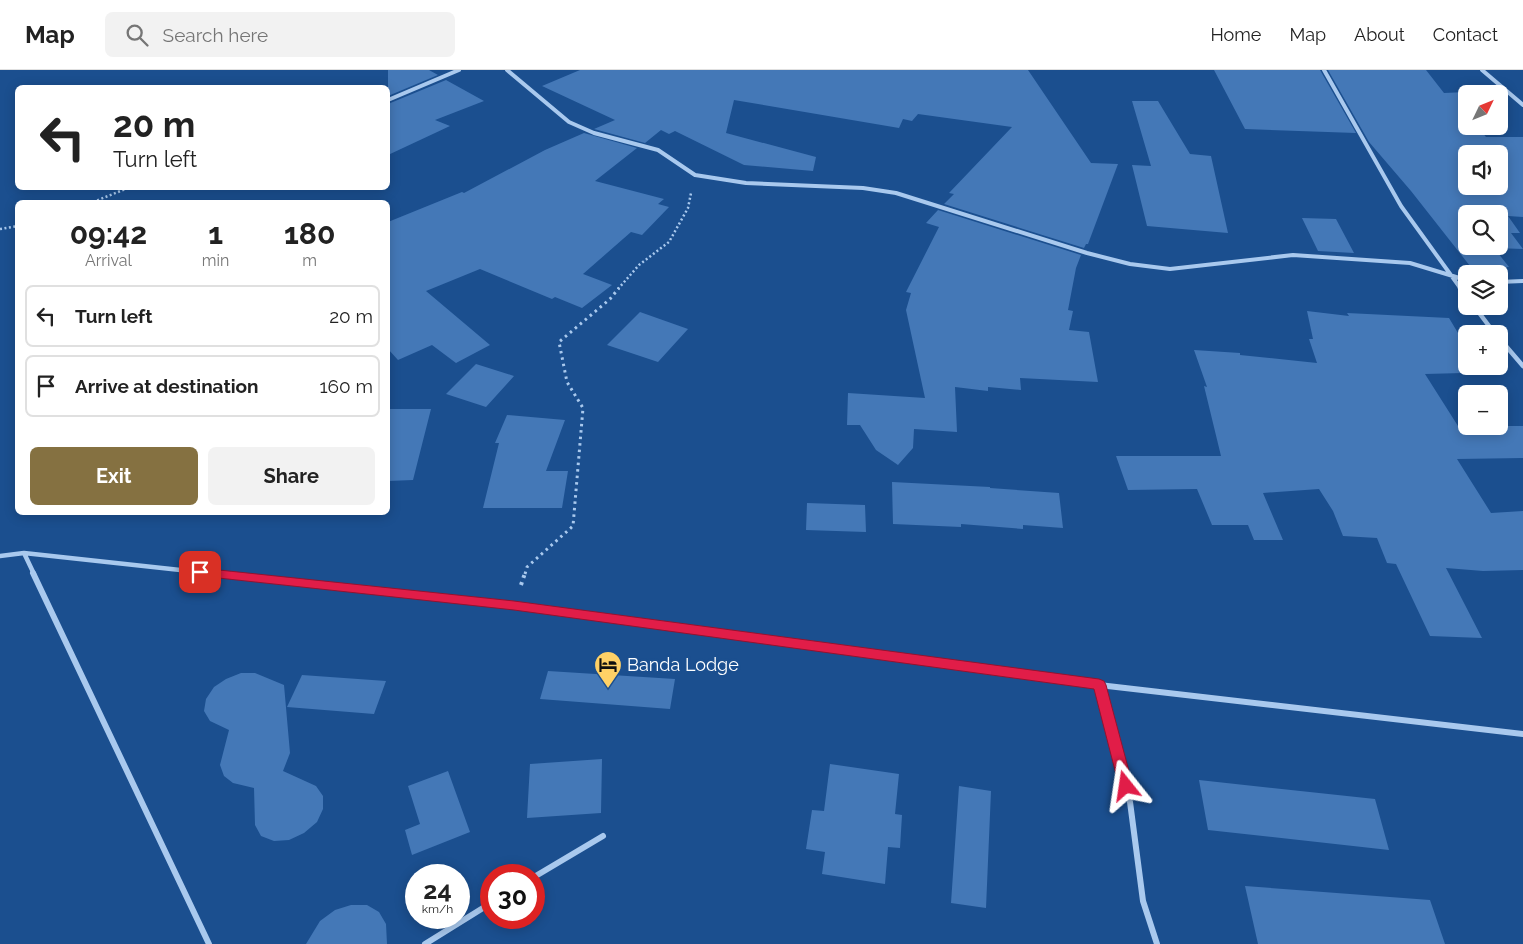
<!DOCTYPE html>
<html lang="en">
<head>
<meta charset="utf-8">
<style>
  body { margin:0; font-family:Raleway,sans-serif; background:#f2f2f2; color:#222; height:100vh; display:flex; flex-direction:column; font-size:19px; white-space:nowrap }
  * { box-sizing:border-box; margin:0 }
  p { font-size:16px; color:#767676 }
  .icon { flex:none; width:28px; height:28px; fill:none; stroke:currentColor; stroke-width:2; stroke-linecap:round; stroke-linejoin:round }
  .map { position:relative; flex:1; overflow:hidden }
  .side { position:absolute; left:15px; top:130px; width:375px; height:315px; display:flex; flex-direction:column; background:#fff; border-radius:8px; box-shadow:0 2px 12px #0003 }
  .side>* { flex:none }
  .hud { position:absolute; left:15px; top:15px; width:375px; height:105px; border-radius:8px; box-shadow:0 2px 12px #0003; background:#fff; color:#222; overflow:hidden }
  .needle { width:32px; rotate:47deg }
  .controls { position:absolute; left:1458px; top:15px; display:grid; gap:10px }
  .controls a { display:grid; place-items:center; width:50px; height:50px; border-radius:8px; background:#fff; box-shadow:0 2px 12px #0003; font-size:25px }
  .speed { position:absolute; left:405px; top:794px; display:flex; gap:10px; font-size:25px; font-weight:700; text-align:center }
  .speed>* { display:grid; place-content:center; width:65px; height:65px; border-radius:50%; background:#fff; box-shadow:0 2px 12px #0003; line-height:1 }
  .speed small { font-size:12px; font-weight:400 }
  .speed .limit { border:8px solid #d22; background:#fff; color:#111 }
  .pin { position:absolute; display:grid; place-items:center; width:42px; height:42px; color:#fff; margin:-21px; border-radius:10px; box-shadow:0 2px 8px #0006 }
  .me { position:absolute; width:55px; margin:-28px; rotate:345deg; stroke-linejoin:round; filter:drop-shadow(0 0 4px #0008) }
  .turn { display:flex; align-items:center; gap:18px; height:105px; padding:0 15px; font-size:22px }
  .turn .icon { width:65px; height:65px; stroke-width:2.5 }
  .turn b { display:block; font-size:35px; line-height:42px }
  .eta { display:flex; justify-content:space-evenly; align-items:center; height:85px; text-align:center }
  .eta b { font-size:30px; font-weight:700; line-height:35px }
  .action { display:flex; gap:10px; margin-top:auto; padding:10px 15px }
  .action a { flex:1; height:58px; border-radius:8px; background:#857141; color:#fff; font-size:20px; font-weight:700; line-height:58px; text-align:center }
  .action a+a { background:#f2f2f2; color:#222 }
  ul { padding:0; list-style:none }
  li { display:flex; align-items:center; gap:15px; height:62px; margin:0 10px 8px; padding:0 5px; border:2px solid #e0e0e0; border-radius:8px }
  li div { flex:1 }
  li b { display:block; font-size:19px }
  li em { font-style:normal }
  header { display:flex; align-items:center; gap:30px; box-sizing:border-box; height:70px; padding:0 25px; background:#fff; border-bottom:1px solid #e0e0e0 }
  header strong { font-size:24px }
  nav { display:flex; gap:28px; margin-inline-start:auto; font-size:18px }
  .search { width:350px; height:45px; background:#f2f2f2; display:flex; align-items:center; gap:12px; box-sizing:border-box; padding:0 18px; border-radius:8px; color:#767676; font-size:19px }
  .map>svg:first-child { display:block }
  .building { fill:#4478b7; fill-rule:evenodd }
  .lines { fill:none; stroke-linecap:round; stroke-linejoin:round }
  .path-far2 { stroke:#a9c9ee; stroke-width:2.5; stroke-dasharray:2 2.5; stroke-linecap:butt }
  .path-far1 { stroke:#a9c9ee; stroke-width:3; stroke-dasharray:2.5 4; stroke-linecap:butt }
  .path { stroke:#a9c9ee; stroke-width:4; stroke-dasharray:3 4.5; stroke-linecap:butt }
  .street-far2 { stroke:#a9c9ee; stroke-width:4 }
  .street-far1 { stroke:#a9c9ee; stroke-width:4.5 }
  .street { stroke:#a9c9ee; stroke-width:6 }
  .route { fill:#e11d48; stroke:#92132f }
  .labels { text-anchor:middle; stroke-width:5; stroke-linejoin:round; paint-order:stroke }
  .poi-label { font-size:18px; fill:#fff; stroke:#1b4f8f; text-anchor:start }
</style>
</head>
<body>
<header>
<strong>Map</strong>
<div class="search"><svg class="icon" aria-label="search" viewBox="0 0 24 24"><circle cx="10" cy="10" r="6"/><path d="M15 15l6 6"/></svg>Search here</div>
<nav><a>Home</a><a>Map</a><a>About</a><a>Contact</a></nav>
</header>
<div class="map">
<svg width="1523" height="874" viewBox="0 0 1523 874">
  <rect width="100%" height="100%" fill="#1b4f8f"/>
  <path class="building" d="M388 0H429L438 5 388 26Z
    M580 0H1028L1091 93 1118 94 1088 174H1086L1084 178 944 134 954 124 949 123 1012 57 918 44 912 51 903 49 899 58 734 30 726 63 816 87 813 101 744 95 675 61 669 64 661 60 645 73 594 59 615 50 542 16Z
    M1214 0H1320L1356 63 1245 59Z
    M1328 0H1426L1444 23 1466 22V56H1477L1486 67H1523V147L1508 146 1520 163H1511L1523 179 1494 178 1509 197 1470 196 1411 121 1369 72ZM1466 84H1499V116H1466ZM1466 144H1499V176H1466Z
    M446 10 484 31 435 50 450 56 388 85V34Z
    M1132 31H1158L1190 84 1211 86 1228 163 1147 156 1132 95 1151 96Z
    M584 63 637 78 595 111 664 129 658 134 669 137 642 165 631 162 583 204 612 215 582 238 555 227 552 229 480 199 426 221 490 275 456 293 432 275 398 290 388 279V152L462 122 464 123 545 80Z
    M938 140 1081 185 1076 198 1068 240 1073 241 1069 260 1089 262 1098 312 1020 308 1021 320 988 317V321L955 317 957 362 914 359 913 378 898 395 876 380 860 355H847L848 323 925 328 906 240 911 223 906 222 939 157 926 153Z
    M1302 148 1336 149 1354 183 1318 181Z
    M1307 241 1349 246 1347 243 1449 248 1458 263 1470 262 1472 264H1466V296H1497L1501 302 1425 304 1458 356H1523V388L1457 389 1491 443 1523 441V500L1483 501 1446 498 1482 568 1430 566 1396 494 1387 493 1377 468 1343 466 1333 441 1319 419 1263 423 1283 470H1254L1248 455H1212L1197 419 1128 420 1116 386H1221L1204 316 1207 317 1194 280 1240 283V285L1317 293 1309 269H1313Z
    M640 242 688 259 658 292 607 275Z
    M476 294 514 306 486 337 446 324Z
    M388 339H431L413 410 388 411Z
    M507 345 565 350 546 401H568L562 438H483L499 373H495Z
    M892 412 990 417V418L1059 423 1063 458 1023 455V459L961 454V457L893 454Z
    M807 433 865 435 866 462 806 460Z
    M548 601 675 609 670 639 540 629Z
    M241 603H255L284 615 290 683 283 701 316 716 323 726V739L317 752 304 763 289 770 274 771 261 766 255 755 254 718 233 713 224 706 220 695 229 660 210 651 204 641 206 629 214 617 226 609Z
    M302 605 386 611 374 644 287 637Z
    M602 689 601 743 527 748 530 694Z
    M830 694 899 704 895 744 902 745 900 778 888 777 885 814 822 804 825 782 806 779 812 740 824 741Z
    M448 701 470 762 412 785 405 760 420 754 408 716Z
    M1199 710 1375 729 1389 780 1208 760Z
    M959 716 991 721 986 838 951 833Z
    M1245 816 1430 830 1445 874H1258Z
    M351 835H367L379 842 386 854 387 874H306L320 851 335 840Z"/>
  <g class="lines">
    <path class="path-far2" d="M93 132 128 118
      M0 159 18 156
      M618 219 639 195 669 172 688 138 691 123"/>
    <path class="path-far1" d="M525 504 527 497 573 456 583 338 567 312 559 272 610 229 619 218"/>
    <path class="path" d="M521 515 525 503"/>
    <path class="street-far2" d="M507 0 569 52 594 63 658 80 695 105 746 113 863 118 896 123 1087 183 1130 194 1170 199 1293 185 1410 193 1466 210
      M1324 0 1401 136 1461 219
      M1482 0 1523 35
      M388 30 459 0
      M1499 212 1523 211"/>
    <path class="street-far1" d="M1460 218 1466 226
      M1474 236 1495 264
      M1499 268 1523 296
      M24 483 34 504
      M0 486 24 483 217 504"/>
    <path class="street" d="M33 503 209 874
      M205 503 514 536 1099 615 1523 664
      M1099 615 1130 732 1143 831 1157 874
      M534 807 603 766
      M425 874 491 833"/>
  </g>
  <path class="route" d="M200 498 514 531 1099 609 1104 611 1106 615 1133 716 1131 720 1126 722 1121 720 1119 716 1094 619 514 540 200 506 194 502Z"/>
  <defs>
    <symbol id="hotel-pin" viewBox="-11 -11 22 30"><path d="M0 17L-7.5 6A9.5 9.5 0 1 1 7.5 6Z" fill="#ffd166" stroke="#1b4f8f"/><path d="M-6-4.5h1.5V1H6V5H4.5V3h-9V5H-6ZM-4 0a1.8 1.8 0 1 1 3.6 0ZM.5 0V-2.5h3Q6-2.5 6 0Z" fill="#111"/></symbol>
  </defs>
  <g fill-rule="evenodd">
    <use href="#hotel-pin" x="592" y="579" width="32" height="43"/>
  </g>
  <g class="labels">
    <g class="poi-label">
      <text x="627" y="601">Banda Lodge</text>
    </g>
  </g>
</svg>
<div class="controls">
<a><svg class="needle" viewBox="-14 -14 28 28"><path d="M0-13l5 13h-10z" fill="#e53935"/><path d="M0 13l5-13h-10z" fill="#767676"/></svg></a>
<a><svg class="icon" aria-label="sound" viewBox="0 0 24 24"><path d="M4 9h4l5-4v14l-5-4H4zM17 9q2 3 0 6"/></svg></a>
<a><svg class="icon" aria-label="search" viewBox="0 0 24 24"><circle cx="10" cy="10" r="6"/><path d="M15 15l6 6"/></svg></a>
<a><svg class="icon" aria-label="layers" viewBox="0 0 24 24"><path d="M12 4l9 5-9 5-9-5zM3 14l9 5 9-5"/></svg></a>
<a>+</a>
<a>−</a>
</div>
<div class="speed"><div>24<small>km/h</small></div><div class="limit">30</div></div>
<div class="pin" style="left:200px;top:502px;background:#d93025"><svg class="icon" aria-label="arrive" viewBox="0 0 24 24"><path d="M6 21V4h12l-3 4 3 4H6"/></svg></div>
<svg class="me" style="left:1126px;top:716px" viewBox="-20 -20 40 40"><path d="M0-17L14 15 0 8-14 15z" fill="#e11d48" stroke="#fff" stroke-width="4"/></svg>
<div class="hud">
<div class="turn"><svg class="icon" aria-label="left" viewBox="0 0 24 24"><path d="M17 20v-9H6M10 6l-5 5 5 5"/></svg><div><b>20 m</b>Turn left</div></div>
</div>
<section class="side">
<div class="eta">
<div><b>09:42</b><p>Arrival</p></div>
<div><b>1</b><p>min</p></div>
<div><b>180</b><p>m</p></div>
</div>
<ul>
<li><svg class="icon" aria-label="left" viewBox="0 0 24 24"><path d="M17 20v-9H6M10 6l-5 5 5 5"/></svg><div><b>Turn left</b></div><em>20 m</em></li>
<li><svg class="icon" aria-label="arrive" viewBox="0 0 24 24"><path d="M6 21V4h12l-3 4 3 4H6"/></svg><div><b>Arrive at destination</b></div><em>160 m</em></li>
</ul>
<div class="action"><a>Exit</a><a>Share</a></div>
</section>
</div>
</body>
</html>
